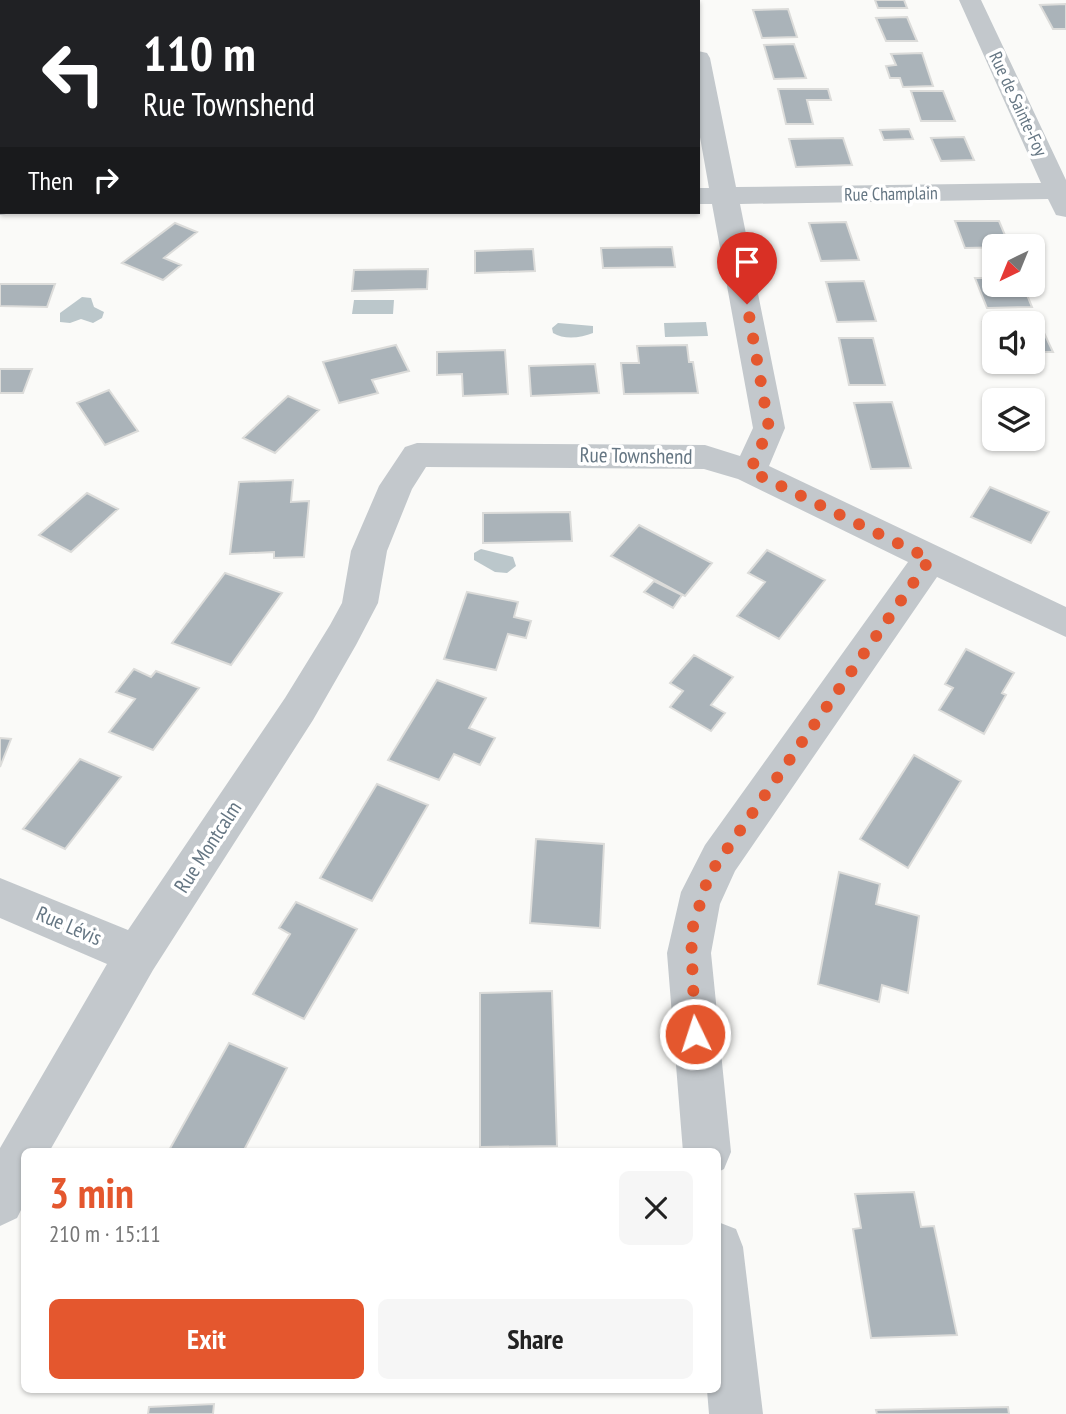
<!DOCTYPE html>
<html lang="en">
<head>
<meta charset="utf-8">
<style>
  body { margin:0; font-family:"PT Sans Narrow",sans-serif; background:#f6f6f6; color:#222; height:100vh; display:flex; flex-direction:column; font-size:26px; white-space:nowrap }
  * { box-sizing:border-box; margin:0 }
  p { font-size:23px; color:#767676 }
  .icon { flex:none; width:38px; height:38px; fill:none; stroke:currentColor; stroke-width:2; stroke-linecap:round; stroke-linejoin:round }
  .map { position:relative; flex:1; overflow:hidden }
  .drawer { position:absolute; left:21px; top:1148px; width:700px; height:245px; display:flex; flex-direction:column; background:#fff; border-radius:10px; box-shadow:0 2px 5px #0004 }
  .drawer>* { flex:none }
  .top-card { position:absolute; left:0px; top:0px; width:700px; height:214px; box-shadow:0 2px 5px #0004; background:#202124; color:#fff; overflow:hidden }
  .needle { width:46px; rotate:223deg }
  .controls { position:absolute; left:982px; top:234px; display:grid; gap:14px }
  .controls a { display:grid; place-items:center; width:63px; height:63px; border-radius:10px; background:#fff; box-shadow:0 2px 5px #0004; font-size:35px }
  .pin { position:absolute; display:grid; place-items:center; width:60px; height:60px; color:#fff; margin:-72px -30px; border-radius:50% 50% 50% 0; rotate:-45deg; box-shadow:0 0 7px #0007 }
  .pin .icon { rotate:45deg }
  .me { position:absolute; width:77px; margin:-38px; rotate:356deg; stroke-linejoin:round; filter:drop-shadow(0 0 5px #0008) }
  .turn { display:flex; align-items:center; gap:24px; height:147px; padding:0 28px; font-size:32px }
  .turn .icon { width:91px; height:91px; stroke-width:2.5 }
  .turn b { display:block; font-size:49px; line-height:60px }
  .then { display:flex; align-items:center; height:66px; padding:0 28px; background:#0003; gap:14px; font-size:26px }
  .round { display:grid; place-items:center; flex:none; width:74px; height:74px; border-radius:10px; background:#f6f6f6 }
  .summary { display:flex; align-items:center; justify-content:space-between; height:119px; padding:0 28px }
  h1 { font-size:42px; font-weight:600; line-height:52px; color:#e4572e }
  .primary-button { display:flex; gap:14px; margin-top:auto; padding:14px 28px }
  .primary-button a { flex:1; height:80px; border-radius:10px; background:#e4572e; color:#fff; font-size:28px; font-weight:600; line-height:80px; text-align:center }
  .primary-button a+a { background:#f6f6f6; color:#222 }
  .map>svg:first-child { display:block }
  .water { fill:#bbc7cb }
  .building { fill:#aab3b9; stroke:#dcdcda; stroke-width:2 }
  .lines { fill:none; stroke-linecap:round; stroke-linejoin:round }
  .minor { fill:#c3c8cc; fill-rule:evenodd }
  .route { stroke:#e4572e; stroke-width:12; stroke-dasharray:0 21.6 }
  .labels { text-anchor:middle; stroke-width:7; stroke-linejoin:round; paint-order:stroke }
  .far-street-label { font-size:18px; fill:#657683; stroke:#fff }
  .street-label { font-size:21px; fill:#657683; stroke:#fff }
</style>
</head>
<body>
<div class="map">
<svg width="1066" height="1414" viewBox="0 0 1066 1414">
  <rect width="100%" height="100%" fill="#fafaf8"/>
  <path class="water" d="M82 297 91 298 94 307 104 312 102 318 93 323 81 319 70 323 60 322V313Z
    M354 300H394L393 314H352Z
    M706 322 708 336 665 337 664 323Z
    M558 323 593 326V333C581 338 564 340 553 333L552 328Z
    M481 549 513 557 516 566 507 573 495 572 474 560V553Z"/>
  <path class="building" d="M875 0H904L907 8H878Z
    M1066 4V29H1053L1040 5Z
    M788 9 797 37 762 38 753 10Z
    M907 17 917 41H886L876 18Z
    M794 44 806 78 774 79 764 45Z
    M922 53 933 86 903 87 900 78H890L886 66 896 65 891 54Z
    M778 89H828L831 100H807L813 124H786Z
    M911 91H943L955 121H921Z
    M909 129 913 139 884 140 880 130Z
    M964 137 974 160 941 161 931 138Z
    M843 138 852 165 796 167 789 139Z
    M955 221H999L1010 247 965 248Z
    M846 222 859 260 821 261 809 223Z
    M175 223 197 232 164 258 181 265 163 280 122 263Z
    M672 247 675 267 603 268 601 248Z
    M533 249 535 271 475 273V251Z
    M428 269 427 289 352 291 354 270Z
    M975 278H994V285H1023L1032 307 987 308Z
    M864 281 876 321 837 322 826 282Z
    M0 284H55L47 307 0 306Z
    M1038 320 1053 352H1032V324H994V334H988L983 322Z
    M839 338H873L885 385H849Z
    M396 345 409 371 372 380 378 393 339 403 323 362Z
    M687 345 689 362H693L698 393 624 394 621 363H639L637 346Z
    M505 350 508 394 463 396 462 374 437 375V352Z
    M595 364 599 393 531 396 529 366Z
    M0 369H32L23 393H0Z
    M109 390 138 431 105 445 77 403Z
    M288 396 319 410 275 453 243 438Z
    M892 402 911 468 871 469 854 403Z
    M293 480 291 502 309 501 304 557 274 558V552L230 554 239 482Z
    M990 487 1049 512 1031 543 971 517Z
    M87 493 118 509 71 552 39 535Z
    M570 512 572 541 483 543V513Z
    M639 525 712 563 685 596 611 556Z
    M767 550 825 580 779 639 737 616 765 582 748 573Z
    M225 573 282 593 231 665 172 643Z
    M654 581 682 595 673 608 644 592Z
    M467 592 518 602 514 617 531 621 526 638 508 634 496 670 444 659Z
    M966 649 1014 673 1002 693 1006 695 984 734 939 710 953 688 945 684Z
    M694 655 733 677 711 705 725 713 711 731 670 707 683 691 670 683Z
    M134 669 151 677 156 671 199 688 153 750 109 732 135 699 116 692Z
    M437 680 486 698 469 728 495 738 480 765 454 754 439 780 388 760Z
    M0 738 11 739 0 767Z
    M914 755 961 781 908 868 860 839Z
    M80 759 121 777 65 849 23 829Z
    M377 784 428 805 372 901 320 878Z
    M536 839 604 844 600 928 530 923Z
    M839 872 880 884 876 904 919 916 908 993 882 985 879 1002 818 984Z
    M296 902 357 929 304 1019 253 994 290 934 279 928Z
    M552 991 557 1146 480 1147V993Z
    M229 1043 287 1068 243 1152H168Z
    M914 1192 921 1227 934 1226 957 1335 871 1338 853 1229 861 1228 855 1194Z
    M214 1404 213 1414H148L149 1407Z
    M1008 1407 1009 1414H877L876 1410Z"/>
  <g class="lines">
    <path class="minor" d="M379 0H401L402 2H378Z
      M676 0H698L699 2H675Z
      M959 0H981L1066 180V217L1056 215 1048 199 740 204 785 428 769 466 1066 607V637L937 577 735 871 720 904 711 953 731 1152 724 1169 718 1172V1152H683L667 953 681 892 705 845 908 562 738 479 704 469 426 467 412 489 387 551 378 603 356 645 313 720 153 970 49 1152H24V1204L17 1218 0 1226V1148L107 964 0 918V878L128 930 285 698 330 625 342 603 351 551 379 486 405 447 417 443 705 445 740 456 753 428 712 204H698V188H709L698 126V51L707 53 710 58 736 187 1041 183Z
      M0 16H2V30H0Z
      M0 199 2 212 12 213 0 215Z
      M718 1222 736 1229 743 1247 763 1414H709L707 1390H718Z"/>
  </g>
  <g class="lines">
    <path class="route" d="M695 1034 691 933 709 875 930 559 750 471 769 428 747 304"/>
  </g>
  <g class="labels">
    <g class="far-street-label">
      <text transform="translate(1018 104) rotate(65)" y="6">Rue de Sainte-Foy</text>
      <text transform="translate(891 194) rotate(-1)" y="6">Rue Champlain</text>
    </g>
    <g class="street-label">
      <text transform="translate(636 456) rotate(1)" y="7">Rue Townshend</text>
      <text transform="translate(208 847) rotate(-57)" y="7">Rue Montcalm</text>
      <text transform="translate(69 926) rotate(23)" y="7">Rue Lévis</text>
    </g>
  </g>
</svg>
<div class="controls">
<a><svg class="needle" viewBox="-14 -14 28 28"><path d="M0-13l5 13h-10z" fill="#e53935"/><path d="M0 13l5-13h-10z" fill="#767676"/></svg></a>
<a><svg class="icon" aria-label="sound" viewBox="0 0 24 24"><path d="M4 9h4l5-4v14l-5-4H4zM17 9q2 3 0 6"/></svg></a>
<a><svg class="icon" aria-label="layers" viewBox="0 0 24 24"><path d="M12 4l9 5-9 5-9-5zM3 14l9 5 9-5"/></svg></a>
</div>
<div class="pin" style="left:747px;top:304px;background:#d93025"><svg class="icon" aria-label="arrive" viewBox="0 0 24 24"><path d="M6 21V4h12l-3 4 3 4H6"/></svg></div>
<svg class="me" style="left:695px;top:1034px" viewBox="-20 -20 40 40"><circle r="17" fill="#e4572e" stroke="#fff" stroke-width="3"/><path d="M0-11L8 9 0 5-8 9z" fill="#fff"/></svg>
<div class="top-card">
<div class="turn"><svg class="icon" aria-label="left" viewBox="0 0 24 24"><path d="M17 20v-9H6M10 6l-5 5 5 5"/></svg><div><b>110 m</b>Rue Townshend</div></div>
<div class="then">Then<svg class="icon" aria-label="right" viewBox="0 0 24 24"><path d="M7 20v-9h11M14 6l5 5-5 5"/></svg></div>
</div>
<section class="drawer">
<div class="summary"><div><h1>3 min</h1><p>210 m · 15:11</p></div><a class="round"><svg class="icon" aria-label="close" viewBox="0 0 24 24"><path d="M6 6l12 12M18 6L6 18"/></svg></a></div>
<div class="primary-button"><a>Exit</a><a>Share</a></div>
</section>
</div>
</body>
</html>
